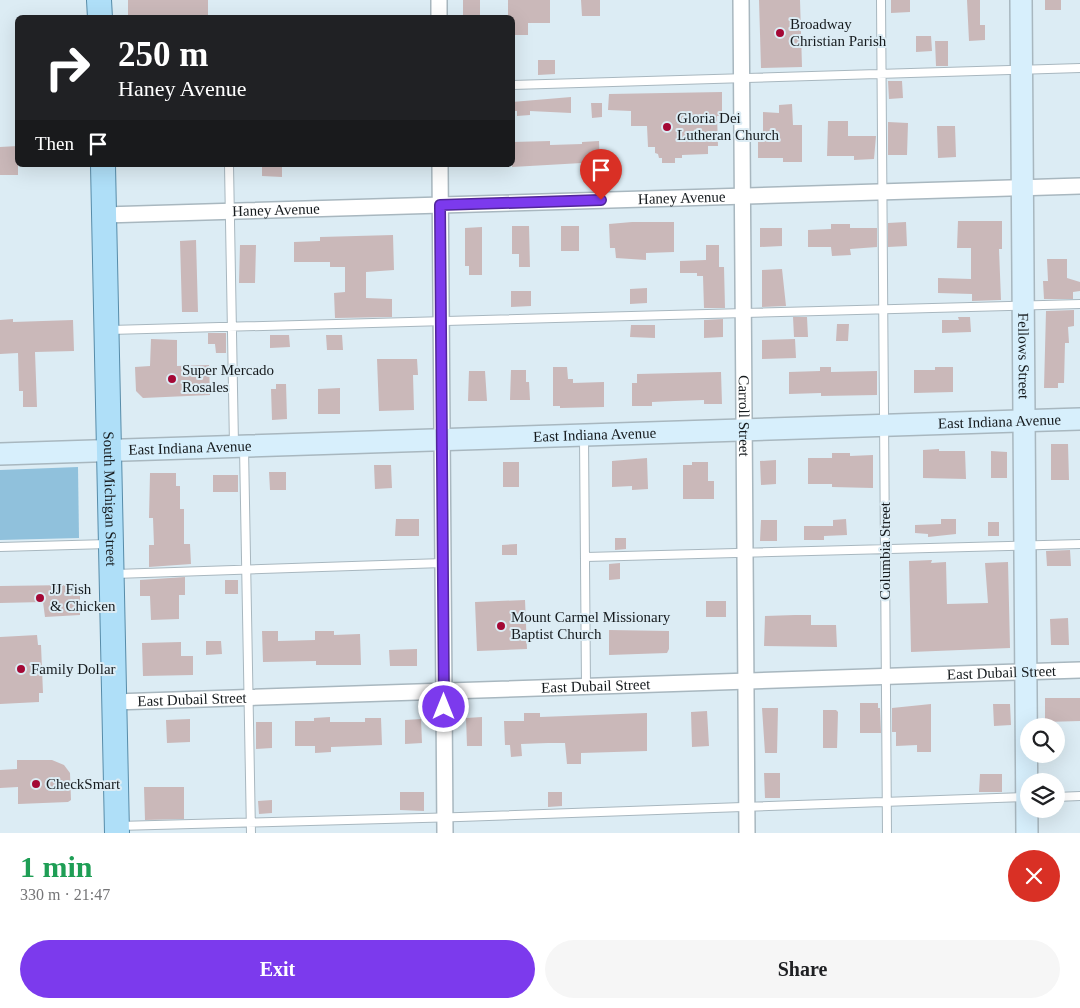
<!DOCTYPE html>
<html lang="en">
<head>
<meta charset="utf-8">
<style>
  body { margin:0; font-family:"Times New Roman",serif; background:#f6f6f6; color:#202124; height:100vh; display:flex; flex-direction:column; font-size:19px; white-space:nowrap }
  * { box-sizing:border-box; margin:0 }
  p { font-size:16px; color:#757577 }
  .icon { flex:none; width:28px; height:28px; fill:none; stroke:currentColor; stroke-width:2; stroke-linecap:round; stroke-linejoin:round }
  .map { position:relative; height:833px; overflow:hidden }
  .details { display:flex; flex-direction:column; background:#fff; flex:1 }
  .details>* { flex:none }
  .guide { position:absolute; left:15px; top:15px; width:500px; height:152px; border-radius:8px; box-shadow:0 5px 20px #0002; background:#202124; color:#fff; overflow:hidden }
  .buttons { position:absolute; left:1020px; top:718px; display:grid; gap:10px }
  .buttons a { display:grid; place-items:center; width:45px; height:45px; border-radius:50%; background:#fff; box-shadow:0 5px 20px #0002; font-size:25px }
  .pin { position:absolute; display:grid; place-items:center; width:42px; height:42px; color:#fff; margin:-51px -21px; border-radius:50% 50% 50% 0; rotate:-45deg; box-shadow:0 0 5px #0007 }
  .pin .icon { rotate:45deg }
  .me { position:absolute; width:55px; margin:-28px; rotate:0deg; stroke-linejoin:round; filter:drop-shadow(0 0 4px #0008) }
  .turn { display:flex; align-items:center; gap:18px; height:105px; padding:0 20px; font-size:22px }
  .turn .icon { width:65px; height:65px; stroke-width:2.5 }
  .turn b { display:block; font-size:35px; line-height:42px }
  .then { display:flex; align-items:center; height:48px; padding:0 20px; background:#0003; gap:10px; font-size:19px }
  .round { display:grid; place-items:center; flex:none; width:52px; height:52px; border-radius:26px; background:#f6f6f6 }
  .headline { display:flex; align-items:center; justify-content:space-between; height:85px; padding:0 20px }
  h1 { font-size:30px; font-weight:600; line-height:38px; color:#1e9e55 }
  .button { display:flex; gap:10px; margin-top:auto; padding:10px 20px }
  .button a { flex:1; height:58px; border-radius:30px; background:#7c3aed; color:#fff; font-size:20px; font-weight:600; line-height:58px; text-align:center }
  .button a+a { background:#f6f6f6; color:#202124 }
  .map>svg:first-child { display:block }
  .green { fill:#90c1dc }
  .building { fill:#cab8b9 }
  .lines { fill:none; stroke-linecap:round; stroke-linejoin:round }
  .lane-casing { stroke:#a8b7bf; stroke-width:10 }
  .street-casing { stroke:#a8b7bf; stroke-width:18 }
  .secondary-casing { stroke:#a8b7bf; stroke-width:24 }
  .primary-casing { stroke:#578ca9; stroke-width:26 }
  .lane { stroke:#fff; stroke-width:8 }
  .street { stroke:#fff; stroke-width:15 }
  .secondary { stroke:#d7effc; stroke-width:21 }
  .primary { stroke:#afdff8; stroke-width:24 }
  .route-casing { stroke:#51269a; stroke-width:12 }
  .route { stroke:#7c3aed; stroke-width:9 }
  .poi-dot { fill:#a40835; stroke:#dcecf4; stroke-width:2 }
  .labels { text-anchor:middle; stroke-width:4; stroke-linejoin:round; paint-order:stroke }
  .poi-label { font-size:15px; fill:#161b1e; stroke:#dcecf4; text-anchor:start }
  .street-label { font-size:15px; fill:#161b1e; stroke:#dcecf4 }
</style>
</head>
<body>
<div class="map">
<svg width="1080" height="833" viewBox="0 0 1080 833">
  <rect width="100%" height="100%" fill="#dcecf4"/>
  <path class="green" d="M78 467 79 538 0 540V470Z"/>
  <path class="building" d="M128 0H208V18H128Z
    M463 0H480V18H463Z
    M508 0H550V23H528V35H514L512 18H508Z
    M581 0H600V16H582Z
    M759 0H800L802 67 761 68Z
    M891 0H910V12L891 13Z
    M967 0H980V25H985V40L969 41Z
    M1045 0H1061V10H1045Z
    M916 36H931L932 51 916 52Z
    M935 41H948V66H936Z
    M538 60H555V74L538 75Z
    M888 81H902L903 98 889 99Z
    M722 92V116H717L718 146H708V154L682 155V158H675V163H662V158H659L658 154 655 153V147H648L647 126H631V111L608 110 609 94Z
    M571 97V113L530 111V115L517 116V111H512V102Z
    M591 103H602V117L592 118Z
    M792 104 793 125H802V162H783V158H758V134H763V112L779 113V105Z
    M828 121H848V136H876L874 159 854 160V156H827Z
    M888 122 908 123 907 155H888Z
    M937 126H955L956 157 938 158Z
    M550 141V145L582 144V142L599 141 600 166H582V163L512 167V142Z
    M18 146V175H0V147Z
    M262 165 282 166V177L262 176Z
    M958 221H1002V249H999L1001 300 972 301V294L938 293V278L971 279V248H957Z
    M632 222H674V252L646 253V260L616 258 615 248H610L609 224Z
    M906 222 907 246 888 247V223Z
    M831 224H850V228H877V247L850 249 851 255 832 256 831 247H808V230L831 229Z
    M512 226H529L530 267H519V254H512Z
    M561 226H579V251H561Z
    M482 227V275H469V266H465V228Z
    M760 228H782V246L760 247Z
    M393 235 394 270 366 272V298L392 299V317L335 318 334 293 345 292V267H330V262H294V242L320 241V237Z
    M196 240 198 312H182L180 241Z
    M240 245H256L255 283H239Z
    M706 245H719V267H724L725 308H704L703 276H697V273H680V261L706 260Z
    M1047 259H1067V278L1080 282V291L1073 292V299H1044L1043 281H1048Z
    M782 269 786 306 762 307V270Z
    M647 288V303L630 304V289Z
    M511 291H531V306L511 307Z
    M1074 310V326L1068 327 1069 343H1065L1064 383H1058V388H1044L1046 311Z
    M793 317H807L808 337H794Z
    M958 317H970L971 332 942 333V320H959Z
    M13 319V322L73 320 74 351 35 352 37 407H23V391H19L18 353 0 354V320Z
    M723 319V337L704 338V320Z
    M837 324H849L848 341H836Z
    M631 325H655V338L630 337Z
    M208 333H226V353H216L215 344H208Z
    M270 335H289L290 347 270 348Z
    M326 335H342L343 350H327Z
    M151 339 177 340V366L209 365 210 395 143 398 136 391 135 367 150 366Z
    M795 339 796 358 762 359V340Z
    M377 359H417L418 375H413L414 410 379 411Z
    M553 367H567L568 379H573V383L604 382V407L560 408V406H553Z
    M820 367H831V372L877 371V395L821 396V393L789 394V372L820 371Z
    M935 367H953V392L914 393V370H935Z
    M511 370H526V382H529L530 400H510Z
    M469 371H485L487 401H468Z
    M721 372 722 404H704V400L675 401 652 402V406H632V383H637V374Z
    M276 384H286L287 419 272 420 271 389H276Z
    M340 388V414H318V389Z
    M1051 444H1068L1069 480H1051Z
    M939 449V451H965L966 479 923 478V450Z
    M991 451 1007 452V478H991Z
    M832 453H850V456L873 455V488L832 487V484H808V458H832Z
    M647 458 648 489 632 490V486L612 487V461Z
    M776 460V484L761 485 760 461Z
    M503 462H519V487H503Z
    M692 462H708V481H714V499H683V465H692Z
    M374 465H391L392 488 375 489Z
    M269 472H286V490H270Z
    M150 473H176V486H180V509H184V544H190L191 564 149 567V545H154L153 518H149Z
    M213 475H238V492H213Z
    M396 519H419V536H395Z
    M846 519 847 535 824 536V540H804V526H833V520Z
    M941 519H956V534L928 537V534L915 533V525L941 524Z
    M761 520H777V541H760Z
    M988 522H999V536H988Z
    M615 538H626V549L615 550Z
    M517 544V555H502V545Z
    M1070 550 1071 566H1047L1046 551Z
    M932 560 931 563 946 562 947 604 988 603 985 563 1008 562 1010 648 911 652 909 561Z
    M620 563V579L609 580V564Z
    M185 577V595H179V619L151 620 150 596H140V580Z
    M225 580H238V594H225Z
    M70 585 80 594V615L45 617 43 602 0 603V586Z
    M525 600 527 649 477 651 475 602Z
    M706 601H726V617H706Z
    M795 615H811V625H836L837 647 764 646 765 616Z
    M1068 618 1069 645H1051L1050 619Z
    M609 630 669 631V649L667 653 609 655Z
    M262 631H278V641L315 640V631H334V635L360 634 361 665H316V661L263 662Z
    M37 635 38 645H41L43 693H39V702L0 704V637Z
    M206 641H221L222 654 206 655Z
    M181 642V656H193V675L143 676 142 643Z
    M417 649V666H390L389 650Z
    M1045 698H1080V721L1045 722Z
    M860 703H878V708H880L881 733H860Z
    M931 704V752H917V745L896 746V732H892V708Z
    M993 704H1010L1011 725 994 726Z
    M762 708H778L777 753H765Z
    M823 710H836L838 712 837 748H823Z
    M707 711 709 746 692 747 691 712Z
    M524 713H540V717L647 713V751L581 753V764H567L565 743H548L521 744 522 756 511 757 510 745H505L504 721H524Z
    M330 717V722H365V718H381L382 745 331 747V752L315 753V746H295V721H314V718Z
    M482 717V746H467L466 718Z
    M190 719V742L167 743 166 720Z
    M421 719 422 743 405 744V720Z
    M256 722H272V748L256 749Z
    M17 760H52L64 765 70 773 71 800 68 802 18 804V787L0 788V770L17 769Z
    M764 773H780V798H765Z
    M980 774H1002V792H979Z
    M144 787H184V819L145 820Z
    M400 792H424V811L400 810Z
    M548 792H562V806L548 807Z
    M272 800V813L259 814 258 801Z"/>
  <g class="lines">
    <defs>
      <path id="lane" d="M881 0 887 833
        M512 85 1080 68
        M229 165 234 445
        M110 330 1080 304
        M584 438 586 686
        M244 448 251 833
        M0 547 108 544
        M586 557 1080 544
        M115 574 443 563
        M1056 797 1080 796
        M118 826 460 817 1026 797"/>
      <g id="street">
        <path d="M439 0V18"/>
        <path id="s1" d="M741 0 747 833"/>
        <path d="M440 165 445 833"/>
        <path id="s2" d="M104 215 1080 186"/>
        <path id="s3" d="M114 702 1080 670"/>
      </g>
      <g id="secondary">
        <path id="s4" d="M1021 0 1027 833"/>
        <path id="s5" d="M0 454 1080 419"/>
      </g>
      <g id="primary">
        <path d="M99 0 100 18"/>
        <path id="s6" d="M103 165 117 833"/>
      </g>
    </defs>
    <use href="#lane" class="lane-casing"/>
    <use href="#street" class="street-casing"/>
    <use href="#secondary" class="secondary-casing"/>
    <use href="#primary" class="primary-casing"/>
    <use href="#lane" class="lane"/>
    <use href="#street" class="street"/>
    <use href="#secondary" class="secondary"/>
    <use href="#primary" class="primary"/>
  </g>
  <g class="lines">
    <defs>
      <path id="route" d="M444 707 440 205 601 200"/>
    </defs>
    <use href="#route" class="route-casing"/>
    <use href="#route" class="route"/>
  </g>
  <g class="poi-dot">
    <circle cx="780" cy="33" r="5"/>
    <circle cx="667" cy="127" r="5"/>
    <circle cx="172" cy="379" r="5"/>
    <circle cx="40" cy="598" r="5"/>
    <circle cx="501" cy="626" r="5"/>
    <circle cx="21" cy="669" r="5"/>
    <circle cx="36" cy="784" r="5"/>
  </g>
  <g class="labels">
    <g class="poi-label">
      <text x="790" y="29">Broadway<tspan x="790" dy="17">Christian Parish</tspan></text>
      <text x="677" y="123">Gloria Dei<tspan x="677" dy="17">Lutheran Church</tspan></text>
      <text x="182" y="375">Super Mercado<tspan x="182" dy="17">Rosales</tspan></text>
      <text x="50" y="594">JJ Fish<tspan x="50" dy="17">&amp; Chicken</tspan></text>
      <text x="511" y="622">Mount Carmel Missionary<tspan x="511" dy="17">Baptist Church</tspan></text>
      <text x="31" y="674">Family Dollar</text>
      <text x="46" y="789">CheckSmart</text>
    </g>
    <g class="street-label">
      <text dy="5" stroke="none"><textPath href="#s2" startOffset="578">Haney Avenue</textPath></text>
      <text dy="5" stroke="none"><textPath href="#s2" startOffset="172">Haney Avenue</textPath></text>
      <text dy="5" stroke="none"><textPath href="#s4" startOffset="356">Fellows Street</textPath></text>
      <text dy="5" stroke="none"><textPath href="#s1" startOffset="416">Carroll Street</textPath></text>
      <text dy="5" stroke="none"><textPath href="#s5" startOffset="1000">East Indiana Avenue</textPath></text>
      <text dy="5" stroke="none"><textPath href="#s5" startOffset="595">East Indiana Avenue</textPath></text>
      <text dy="5" stroke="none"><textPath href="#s5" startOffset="190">East Indiana Avenue</textPath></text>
      <text dy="5" stroke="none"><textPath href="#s6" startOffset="334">South Michigan Street</textPath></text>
      <text transform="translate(885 551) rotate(-90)" y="5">Columbia Street</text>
      <text dy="5" stroke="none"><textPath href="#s3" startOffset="888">East Dubail Street</textPath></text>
      <text dy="5" stroke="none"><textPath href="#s3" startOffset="482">East Dubail Street</textPath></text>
      <text dy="5" stroke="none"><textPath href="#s3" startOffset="78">East Dubail Street</textPath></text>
    </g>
  </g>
</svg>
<div class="buttons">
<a><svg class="icon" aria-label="search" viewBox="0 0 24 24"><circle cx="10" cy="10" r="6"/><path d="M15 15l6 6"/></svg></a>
<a><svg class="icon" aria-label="layers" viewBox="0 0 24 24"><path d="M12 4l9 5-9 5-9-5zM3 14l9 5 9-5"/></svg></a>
</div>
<div class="pin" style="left:601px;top:200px;background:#d93025"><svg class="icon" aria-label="arrive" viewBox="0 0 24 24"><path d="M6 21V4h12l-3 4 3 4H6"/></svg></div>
<svg class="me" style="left:444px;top:707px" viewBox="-20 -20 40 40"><circle r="17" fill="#7c3aed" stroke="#fff" stroke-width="3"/><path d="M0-11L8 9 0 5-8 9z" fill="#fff"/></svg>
<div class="guide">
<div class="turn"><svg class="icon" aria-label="right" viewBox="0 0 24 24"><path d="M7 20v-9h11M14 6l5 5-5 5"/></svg><div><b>250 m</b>Haney Avenue</div></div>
<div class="then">Then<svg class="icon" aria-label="arrive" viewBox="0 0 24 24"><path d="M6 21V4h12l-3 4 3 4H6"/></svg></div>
</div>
</div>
<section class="details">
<div class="headline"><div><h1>1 min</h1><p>330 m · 21:47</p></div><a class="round" style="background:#d93025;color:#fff"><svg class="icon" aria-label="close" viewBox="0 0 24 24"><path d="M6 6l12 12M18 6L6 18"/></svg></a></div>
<div class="button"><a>Exit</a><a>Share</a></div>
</section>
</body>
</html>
